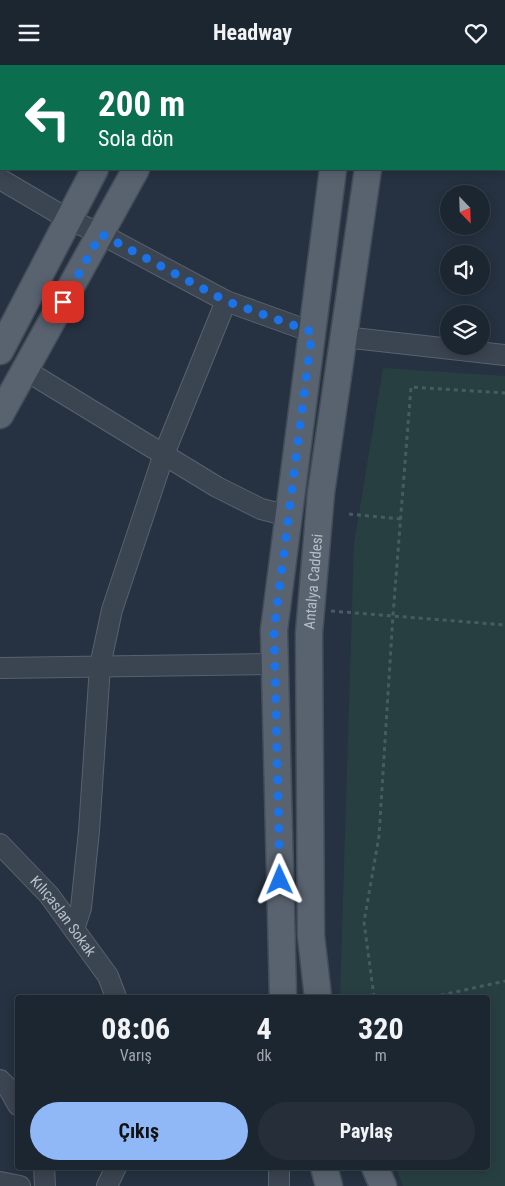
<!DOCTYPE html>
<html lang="tr">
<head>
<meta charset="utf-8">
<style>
  body { margin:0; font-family:"Roboto Condensed",sans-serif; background:#252e39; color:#f1f3f6; height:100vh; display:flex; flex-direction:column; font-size:19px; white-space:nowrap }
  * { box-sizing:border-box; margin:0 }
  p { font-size:16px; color:#a0a5ab }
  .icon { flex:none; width:28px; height:28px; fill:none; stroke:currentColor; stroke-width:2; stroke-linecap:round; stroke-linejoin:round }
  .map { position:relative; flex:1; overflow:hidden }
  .side { position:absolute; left:15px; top:930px; width:475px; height:175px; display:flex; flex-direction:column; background:#1c2631; border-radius:5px; box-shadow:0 2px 12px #0003,0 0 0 1px #3a434d }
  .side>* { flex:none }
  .guide { position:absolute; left:0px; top:0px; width:505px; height:105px; box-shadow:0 2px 12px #0003,0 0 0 1px #3a434d; background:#0b6e4f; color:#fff; overflow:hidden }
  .needle { width:32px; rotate:157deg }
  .buttons { position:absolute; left:440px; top:120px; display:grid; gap:10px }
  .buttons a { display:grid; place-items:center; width:50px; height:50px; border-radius:50%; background:#1c2631; box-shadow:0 2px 12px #0003,0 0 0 1px #3a434d; font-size:25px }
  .pin { position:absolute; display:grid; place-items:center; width:42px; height:42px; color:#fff; margin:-21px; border-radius:10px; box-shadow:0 2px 8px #0006 }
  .me { position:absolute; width:55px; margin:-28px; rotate:359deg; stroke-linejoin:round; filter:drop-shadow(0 0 4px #0008) }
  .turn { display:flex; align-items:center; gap:18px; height:105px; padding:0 15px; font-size:22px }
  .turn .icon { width:65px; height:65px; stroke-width:2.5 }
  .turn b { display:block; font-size:35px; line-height:42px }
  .eta { display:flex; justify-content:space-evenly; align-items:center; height:85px; text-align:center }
  .eta b { font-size:30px; font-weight:700; line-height:35px }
  .primary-button { display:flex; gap:10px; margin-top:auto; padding:10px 15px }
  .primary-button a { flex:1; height:58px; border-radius:30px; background:#91b8f6; color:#111; font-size:20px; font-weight:700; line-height:58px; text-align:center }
  .primary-button a+a { background:#252e39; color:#f1f3f6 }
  header { display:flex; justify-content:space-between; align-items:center; height:65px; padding:0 15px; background:#1c2631; font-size:22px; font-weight:700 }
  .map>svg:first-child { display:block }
  .green { fill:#283f42 }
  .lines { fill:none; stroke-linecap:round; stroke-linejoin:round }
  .minor-casing { stroke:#58626e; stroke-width:22 }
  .major-casing { stroke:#444d5a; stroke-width:29 }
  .path { stroke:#475c5f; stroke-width:3; stroke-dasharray:4 4; stroke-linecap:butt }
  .minor { stroke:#3b4451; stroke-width:20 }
  .major { stroke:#596370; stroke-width:26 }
  .route { stroke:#1a73e8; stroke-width:9; stroke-dasharray:0 16.2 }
  .labels { text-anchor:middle; stroke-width:4; stroke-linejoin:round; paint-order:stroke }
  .street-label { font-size:15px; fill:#b7bfcb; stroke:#1f2936 }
</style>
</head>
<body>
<header><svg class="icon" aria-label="menu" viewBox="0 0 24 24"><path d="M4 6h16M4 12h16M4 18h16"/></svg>Headway<svg class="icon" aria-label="heart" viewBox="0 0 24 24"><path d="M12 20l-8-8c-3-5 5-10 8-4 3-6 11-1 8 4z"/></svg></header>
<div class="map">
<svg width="505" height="1121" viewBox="0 0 505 1121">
  <rect width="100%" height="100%" fill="#263241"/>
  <path class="green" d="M383 303 505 311V1121H403L396 1103 488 1102V932H340L354 479Z"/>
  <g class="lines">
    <defs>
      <g id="minor">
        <path d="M0 114 68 154 101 169 226 236 312 267"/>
        <path d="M344 272 505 290"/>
        <path d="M25 305 217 422 261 444 289 451"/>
        <path d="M0 603 275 599"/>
        <path id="s1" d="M0 779 49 830 108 911 116 932"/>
        <path d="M74 864 81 843 89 766 100 601 112 545 164 389 226 236"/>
        <path d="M0 1015 9 1024 18 1040"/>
        <path d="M44 1102 45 1121"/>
        <path d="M0 1117 20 1121"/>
        <path d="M107 1121 116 1102"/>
        <path d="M279 1121V1102"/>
      </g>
      <g id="major">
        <path d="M149 1 150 0"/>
        <path d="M191 1V0"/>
        <path d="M346 1V0"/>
        <path d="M383 1V0"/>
        <path d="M0 286 95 104"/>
        <path d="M0 350 136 104"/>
        <path d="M283 932 274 565 333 104"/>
        <path id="s2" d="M318 932 311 871 309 568 321 428 368 104"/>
        <path d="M324 1102 329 1121"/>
        <path d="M375 1102 383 1121"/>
      </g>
    </defs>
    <use href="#minor" class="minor-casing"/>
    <use href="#major" class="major-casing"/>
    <path class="path" d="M349 449 401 454
      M331 546 505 560
      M374 932 364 857 379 771 393 550 411 322 505 328
      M433 932 505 916"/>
    <use href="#minor" class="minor"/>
    <use href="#major" class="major"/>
  </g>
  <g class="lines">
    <path class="route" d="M63 237 101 169 226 236 312 267 274 565 280 815"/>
  </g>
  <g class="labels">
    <g class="street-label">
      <text dy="5" stroke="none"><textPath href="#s2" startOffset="416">Antalya Caddesi</textPath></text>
      <text dy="5" stroke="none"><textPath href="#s1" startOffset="96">Kılıçaslan Sokak</textPath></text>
    </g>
  </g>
</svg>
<div class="buttons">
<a><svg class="needle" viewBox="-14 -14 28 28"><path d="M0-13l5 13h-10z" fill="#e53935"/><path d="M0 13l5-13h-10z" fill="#a0a5ab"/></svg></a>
<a><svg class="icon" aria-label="sound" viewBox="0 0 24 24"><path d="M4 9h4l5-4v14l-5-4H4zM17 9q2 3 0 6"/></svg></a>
<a><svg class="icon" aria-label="layers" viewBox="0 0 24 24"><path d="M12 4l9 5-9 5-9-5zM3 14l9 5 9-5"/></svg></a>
</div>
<div class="pin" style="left:63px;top:237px;background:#d93025"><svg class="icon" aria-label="arrive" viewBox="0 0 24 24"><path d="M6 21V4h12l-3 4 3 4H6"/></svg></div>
<svg class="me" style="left:280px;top:815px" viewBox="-20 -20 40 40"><path d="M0-17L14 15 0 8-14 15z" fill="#1a73e8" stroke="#fff" stroke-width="4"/></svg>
<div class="guide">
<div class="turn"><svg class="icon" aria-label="left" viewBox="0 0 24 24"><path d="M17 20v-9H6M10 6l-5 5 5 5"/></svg><div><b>200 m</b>Sola dön</div></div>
</div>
<section class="side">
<div class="eta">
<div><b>08:06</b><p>Varış</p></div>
<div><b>4</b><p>dk</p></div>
<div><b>320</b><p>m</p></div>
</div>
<div class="primary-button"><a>Çıkış</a><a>Paylaş</a></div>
</section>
</div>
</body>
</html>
